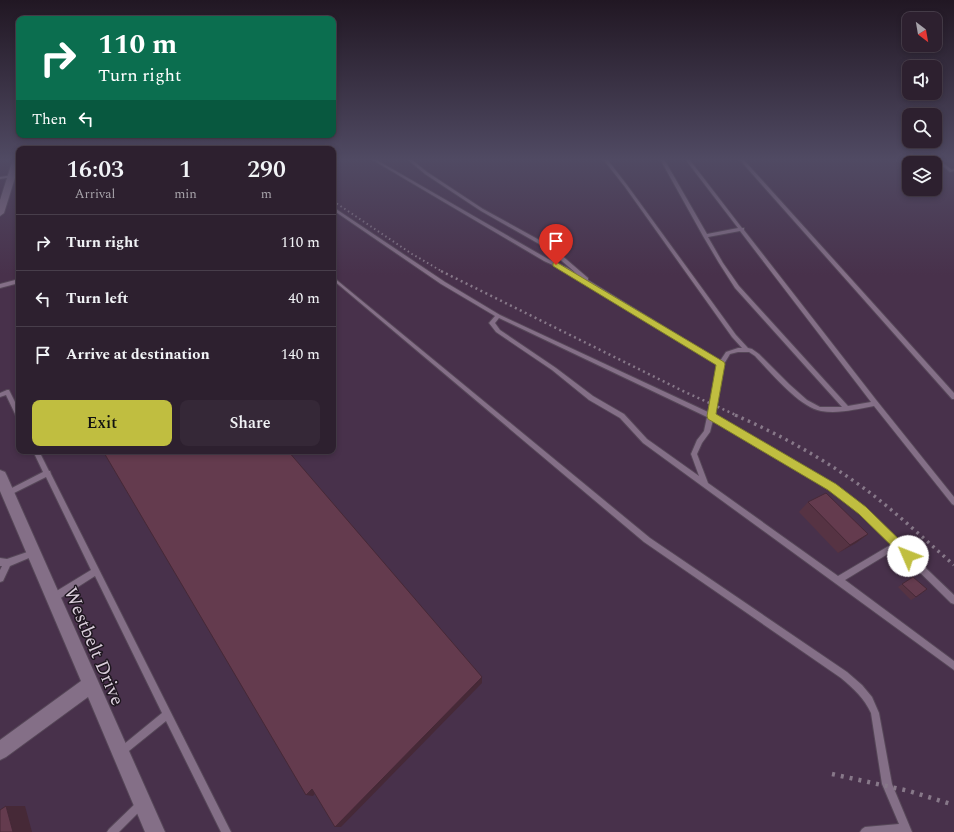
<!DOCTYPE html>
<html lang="en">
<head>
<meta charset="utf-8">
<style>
  body { margin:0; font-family:Spectral,serif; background:#352837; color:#f1f3f6; height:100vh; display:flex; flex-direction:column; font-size:15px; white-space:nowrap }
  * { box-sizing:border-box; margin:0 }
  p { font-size:13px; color:#a7a3aa }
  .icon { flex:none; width:22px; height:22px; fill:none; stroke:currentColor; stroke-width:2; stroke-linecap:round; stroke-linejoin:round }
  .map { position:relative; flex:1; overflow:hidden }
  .sheet { position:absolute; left:16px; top:146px; width:320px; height:308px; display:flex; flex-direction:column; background:#2d202f; border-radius:8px; box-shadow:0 2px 6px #0003,0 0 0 1px #483e4b }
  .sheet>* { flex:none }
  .guide { position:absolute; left:16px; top:16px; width:320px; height:122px; border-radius:8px; box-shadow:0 2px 6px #0003,0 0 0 1px #483e4b; background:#0b6e4f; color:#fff; overflow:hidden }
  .needle { width:26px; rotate:149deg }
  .fabs { position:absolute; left:902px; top:12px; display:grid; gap:8px }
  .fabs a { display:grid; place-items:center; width:40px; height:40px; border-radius:8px; background:#2d202f; box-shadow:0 2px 6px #0003,0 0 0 1px #483e4b; font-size:20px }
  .pin { position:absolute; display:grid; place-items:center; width:34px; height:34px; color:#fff; margin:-41px -17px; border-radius:50% 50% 50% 0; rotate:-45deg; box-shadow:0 0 4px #0007 }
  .pin .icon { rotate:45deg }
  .me { position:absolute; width:44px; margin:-22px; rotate:314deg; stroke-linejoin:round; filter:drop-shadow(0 0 3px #0008) }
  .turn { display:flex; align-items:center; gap:14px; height:84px; padding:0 16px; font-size:18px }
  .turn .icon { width:52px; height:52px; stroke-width:2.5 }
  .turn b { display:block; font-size:28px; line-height:34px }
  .then { display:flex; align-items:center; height:38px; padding:0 16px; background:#0003; gap:8px; font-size:15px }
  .eta { display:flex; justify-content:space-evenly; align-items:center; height:68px; text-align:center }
  .eta b { font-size:24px; font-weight:600; line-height:28px }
  .primary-button { display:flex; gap:8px; margin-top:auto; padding:8px 16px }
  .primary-button a { flex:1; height:46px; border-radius:8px; background:#c0be40; color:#111; font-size:16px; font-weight:600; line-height:46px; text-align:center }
  .primary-button a+a { background:#352837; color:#f1f3f6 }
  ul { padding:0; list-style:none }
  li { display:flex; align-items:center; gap:12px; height:56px; padding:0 16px; border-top:1px solid #483e4b }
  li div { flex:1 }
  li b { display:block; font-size:15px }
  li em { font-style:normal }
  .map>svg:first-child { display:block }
  .built { fill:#48314b; fill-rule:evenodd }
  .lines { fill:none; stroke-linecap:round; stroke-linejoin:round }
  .lane-casing { stroke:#564758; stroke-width:2 }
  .street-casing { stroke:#564758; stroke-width:2 }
  .lane { fill:#846f87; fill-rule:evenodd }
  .street { fill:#846f87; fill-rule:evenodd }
  .rail-far3 { stroke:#877889; stroke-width:2; stroke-dasharray:1.5 3; stroke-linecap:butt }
  .rail-far2 { stroke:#877889; stroke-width:2.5; stroke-dasharray:2 3.5; stroke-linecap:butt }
  .rail-far1 { stroke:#877889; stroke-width:3.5; stroke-dasharray:2.5 4.5; stroke-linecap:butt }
  .rail { stroke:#877889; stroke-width:4.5; stroke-dasharray:3 6; stroke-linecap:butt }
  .wall { fill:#563343 }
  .shaded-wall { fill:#462937 }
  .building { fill:#643b4e; stroke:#462937 }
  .route { fill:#c0be40; stroke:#7d7c2a }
  .labels { text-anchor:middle; stroke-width:3; stroke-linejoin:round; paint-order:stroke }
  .near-street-label { font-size:19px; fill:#dacedb; stroke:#1e161f }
</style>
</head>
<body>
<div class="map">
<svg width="954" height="832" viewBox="0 0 954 832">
  <rect width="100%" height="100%" fill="#3c2a3f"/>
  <path class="built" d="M0 159H19V451H333V159H954V832H0ZM909 163H935V189H909Z"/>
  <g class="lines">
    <defs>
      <path id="lane" d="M371 159H375L548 259 568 268 577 274 548 249 481 211 425 174 407 159H411L427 172 483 209 552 247 588 278V280L720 361 726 352 738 348H742L732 337 625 187 603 159H607L627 185 736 335 748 348 752 349 759 354 789 384 807 400 820 407H842L735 288 719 263 703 236 660 159H664L707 234 738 228 685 159H689L742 228H744V230L877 401 954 497V505L952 504 874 406C857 409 839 414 821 411 800 408 770 372 755 356L749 352H738L730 354 724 364 714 415 834 485 864 509 954 595V604L951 603 896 549 845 580 954 661V670L643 443 620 418 589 400 552 370 496 332 489 323 495 316 441 284 333 210V207L445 282 500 315 708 412 718 365 564 270 544 261ZM740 231 871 402 848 406 739 286 723 263 708 237ZM499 318 707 417 704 431 697 440 691 454 699 476 647 439 624 414 593 396 556 368 500 330 495 323ZM713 420 830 489 860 513 892 544 838 576 708 483 697 454 702 443 710 432Z
        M739 159H743L954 393V399H952Z
        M934 159H938L952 170 954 169V171L950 172Z
        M19 174V176L0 179V177Z
        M333 277 650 538 847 672 862 685 872 697 879 713 892 784 912 832H860L862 829 865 827 899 824 882 784 871 713C864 698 854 689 841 678L644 542 333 280Z
        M19 279V283L0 288V284Z
        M7 390H9L19 410V418H17L6 395 0 397V393Z
        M33 451H39L49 471H50L51 474 231 832H221L166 721 124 755 121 757 118 755 116 752 118 749 162 713 95 576 56 601 53 602 50 601 49 598 50 595 91 570 46 477 8 496 6 495 5 493 6 491 43 472Z
        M33 550 36 551 37 553 36 555 10 566 3 581 0 582V570L2 566H0V558L7 559Z
        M141 799 144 801 146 804 144 807 119 832H107L109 829 138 801Z"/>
      <path id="street" d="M13 159H19V165L4 213 0 216V200Z
        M0 470 5 472 7 476 165 832H145L88 697 6 757 0 760V740L81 681 0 491Z"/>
    </defs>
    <use href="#lane" class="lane-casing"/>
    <use href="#street" class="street-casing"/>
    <use href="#lane" class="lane"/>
    <use href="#street" class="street"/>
    <path class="rail-far3" d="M333 201 412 254 443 272"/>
    <path class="rail-far2" d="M441 271 683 391 738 416"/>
    <path class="rail-far1" d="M735 415C781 435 824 459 865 489 896 512 925 540 954 565"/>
    <path class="rail" d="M832 774 909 791 954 805"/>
  </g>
  <path class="wall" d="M808 502 868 534 856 543 838 553 799 512Z
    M913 577 916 597 911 600 898 587Z"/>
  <path class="shaded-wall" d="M868 534 856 543 838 553 850 545Z
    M482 677V683L341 827H335Z
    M312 789 318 790 313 796 306 795Z
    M6 806H25L32 832H13Z"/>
  <path class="building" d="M103 451H288L482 677 335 827 312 789 306 795Z
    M826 493 868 534 850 545 808 502Z
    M913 577 927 589 916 597 902 584Z
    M6 806 13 832H0V810Z"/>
  <linearGradient id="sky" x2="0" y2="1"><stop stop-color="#211723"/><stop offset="0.58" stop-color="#504a63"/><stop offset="1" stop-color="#504a63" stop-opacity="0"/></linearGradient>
  <rect width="954" height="275" fill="url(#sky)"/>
  <path class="route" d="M556 262 724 362 725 364 716 414 836 484 866 507 912 552 914 556 912 559 908 561 905 559 859 514 828 490 708 419 707 416 716 365 553 266V263Z"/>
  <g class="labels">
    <g class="near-street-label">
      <text transform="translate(95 646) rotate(67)" y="7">Westbelt Drive</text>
    </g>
  </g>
</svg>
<div class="fabs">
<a><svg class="needle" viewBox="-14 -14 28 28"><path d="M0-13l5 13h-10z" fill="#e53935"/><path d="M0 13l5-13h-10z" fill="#a7a3aa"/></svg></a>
<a><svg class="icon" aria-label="sound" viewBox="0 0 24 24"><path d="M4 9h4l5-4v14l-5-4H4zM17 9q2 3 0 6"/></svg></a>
<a><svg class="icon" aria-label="search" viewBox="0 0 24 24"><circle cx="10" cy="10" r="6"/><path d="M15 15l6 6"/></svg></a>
<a><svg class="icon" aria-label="layers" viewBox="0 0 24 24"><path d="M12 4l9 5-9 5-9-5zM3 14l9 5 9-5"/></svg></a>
</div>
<div class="pin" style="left:556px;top:265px;background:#d93025"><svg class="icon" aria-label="arrive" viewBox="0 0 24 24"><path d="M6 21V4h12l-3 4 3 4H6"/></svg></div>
<svg class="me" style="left:908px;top:556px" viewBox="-20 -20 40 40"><circle r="19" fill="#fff"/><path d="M0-13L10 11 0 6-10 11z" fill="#c0be40"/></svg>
<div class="guide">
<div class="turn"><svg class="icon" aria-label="right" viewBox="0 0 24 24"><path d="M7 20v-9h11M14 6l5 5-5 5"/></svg><div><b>110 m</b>Turn right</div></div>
<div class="then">Then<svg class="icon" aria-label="left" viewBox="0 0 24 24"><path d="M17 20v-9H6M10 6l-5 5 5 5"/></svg></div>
</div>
<section class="sheet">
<div class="eta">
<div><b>16:03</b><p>Arrival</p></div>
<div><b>1</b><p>min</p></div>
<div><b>290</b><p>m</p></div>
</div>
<ul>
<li><svg class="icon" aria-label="right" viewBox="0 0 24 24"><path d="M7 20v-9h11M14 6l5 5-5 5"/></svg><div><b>Turn right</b></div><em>110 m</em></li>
<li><svg class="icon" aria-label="left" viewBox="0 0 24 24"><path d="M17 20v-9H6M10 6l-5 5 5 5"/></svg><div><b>Turn left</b></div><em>40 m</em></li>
<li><svg class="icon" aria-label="arrive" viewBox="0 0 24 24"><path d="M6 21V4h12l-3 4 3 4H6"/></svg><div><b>Arrive at destination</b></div><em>140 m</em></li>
</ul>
<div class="primary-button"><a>Exit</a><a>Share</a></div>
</section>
</div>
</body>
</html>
